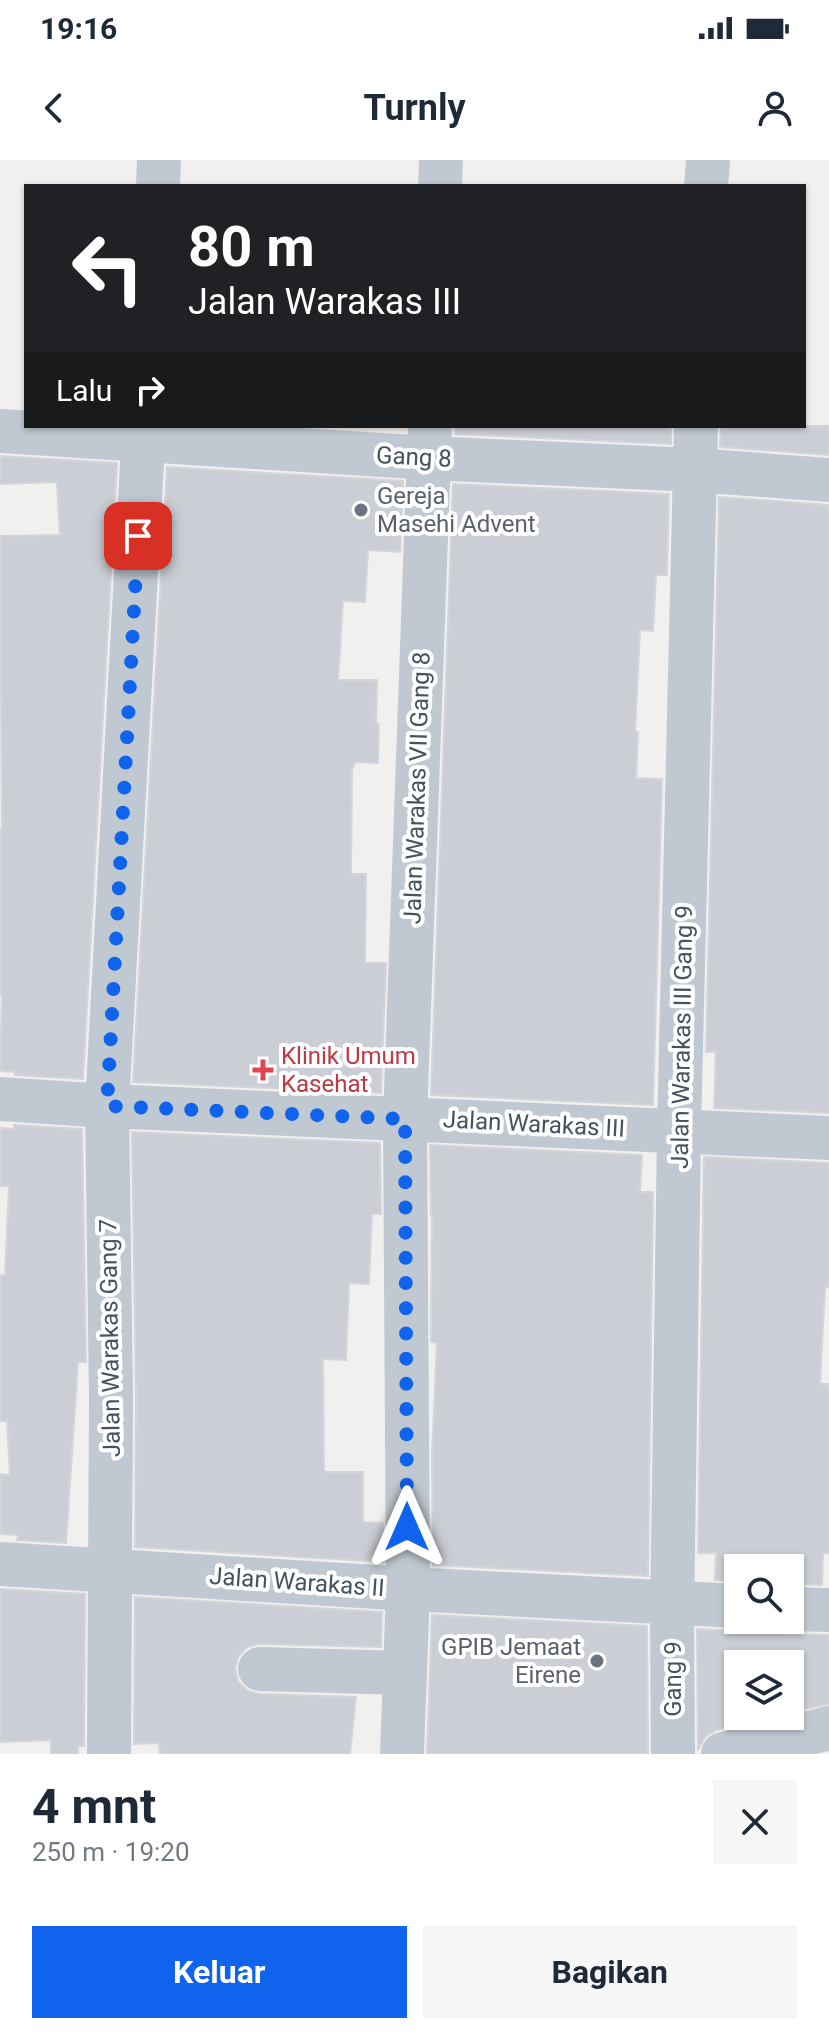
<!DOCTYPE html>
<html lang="id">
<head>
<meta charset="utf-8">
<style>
  body { margin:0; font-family:Roboto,sans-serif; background:#f6f6f7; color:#1f2937; height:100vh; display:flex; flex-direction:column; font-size:30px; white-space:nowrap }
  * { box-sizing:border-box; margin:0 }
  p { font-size:26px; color:#747a83 }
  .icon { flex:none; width:44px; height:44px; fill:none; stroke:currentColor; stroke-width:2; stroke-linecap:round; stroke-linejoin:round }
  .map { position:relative; height:1594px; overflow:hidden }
  .drawer { display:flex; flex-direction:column; background:#fff; flex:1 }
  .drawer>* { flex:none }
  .hud { position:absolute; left:24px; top:24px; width:782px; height:244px; border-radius:0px; box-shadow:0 2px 6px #0004; background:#202124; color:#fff; overflow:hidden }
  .tools { position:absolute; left:724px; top:1394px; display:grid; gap:16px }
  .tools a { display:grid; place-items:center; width:80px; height:80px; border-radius:0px; background:#fff; box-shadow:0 2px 6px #0004; font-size:40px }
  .pin { position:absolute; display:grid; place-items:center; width:68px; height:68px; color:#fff; margin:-34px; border-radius:16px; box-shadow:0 4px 12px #0006 }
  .me { position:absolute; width:88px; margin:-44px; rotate:0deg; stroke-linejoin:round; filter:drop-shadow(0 0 6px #0008) }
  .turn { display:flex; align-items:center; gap:28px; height:168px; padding:0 32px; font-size:36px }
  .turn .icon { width:104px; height:104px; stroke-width:2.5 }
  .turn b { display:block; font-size:56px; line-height:68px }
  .then { display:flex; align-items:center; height:76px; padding:0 32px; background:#0003; gap:16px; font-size:30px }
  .round { display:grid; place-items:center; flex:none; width:84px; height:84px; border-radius:0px; background:#f6f6f7 }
  .headline { display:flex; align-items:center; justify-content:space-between; height:136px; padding:0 32px }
  h1 { font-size:48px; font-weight:700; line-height:60px }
  .action { display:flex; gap:16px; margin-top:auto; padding:16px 32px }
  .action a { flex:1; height:92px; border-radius:0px; background:#1063ec; color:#fff; font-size:32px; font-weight:700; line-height:92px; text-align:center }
  .action a+a { background:#f6f6f7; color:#1f2937 }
  .status { display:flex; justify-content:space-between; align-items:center; height:56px; padding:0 40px; background:#fff; direction:ltr }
  .status svg { height:22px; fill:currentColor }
  header { display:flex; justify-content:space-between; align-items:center; height:104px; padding:0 32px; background:#fff; font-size:36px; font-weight:700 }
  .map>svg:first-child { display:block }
  .building { fill:#cbced5; stroke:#d3d5db; stroke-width:2 }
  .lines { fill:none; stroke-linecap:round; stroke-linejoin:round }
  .minor { stroke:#c0c9d2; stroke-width:44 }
  .route { stroke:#1063ec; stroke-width:14; stroke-dasharray:0 25.2 }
  .worship-dot { fill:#6b7280; stroke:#fff; stroke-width:3 }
  .health-dot { fill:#e0444e; stroke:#fff; stroke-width:3 }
  .labels { text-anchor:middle; stroke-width:8; stroke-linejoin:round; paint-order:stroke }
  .street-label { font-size:24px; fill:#46525e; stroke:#fff }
  .worship-label { font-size:24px; fill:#5b616d; stroke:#fff; text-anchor:start }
  .health-label { font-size:24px; fill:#be3a42; stroke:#fff; text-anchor:start }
</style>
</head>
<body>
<div class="status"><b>19:16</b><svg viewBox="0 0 49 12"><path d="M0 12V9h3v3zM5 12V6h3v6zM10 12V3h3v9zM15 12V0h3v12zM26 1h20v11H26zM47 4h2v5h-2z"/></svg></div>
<header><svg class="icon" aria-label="back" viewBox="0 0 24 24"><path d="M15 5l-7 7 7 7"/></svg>Turnly<svg class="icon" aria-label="person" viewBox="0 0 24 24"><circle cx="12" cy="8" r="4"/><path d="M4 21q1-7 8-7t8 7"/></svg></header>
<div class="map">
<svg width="829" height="1594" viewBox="0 0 829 1594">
  <rect width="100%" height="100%" fill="#f2f0ef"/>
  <path class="building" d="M455 266H671V284L455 274Z
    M721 266H829V295L720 287Z
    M0 296 117 303 83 919 15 915V912L0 911 2 835H0V670H2L0 376 60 375 57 322 0 324Z
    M167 307 403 321 400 392 368 390 365 442 343 441 338 520H377L376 564H379L378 603 354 602V607H352L351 714H366L365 803H386L381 933 133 922Z
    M453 324 669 334 667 415H656L653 471 640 470 635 572H638L636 618 662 619 653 945 431 935Z
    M719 337 829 345V953L714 948 716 892H706Z
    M14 965 82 969 86 1202H78L66 1383 17 1380 18 1375 0 1374V1314L10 1315 7 1261H0V1115H5L9 1026H0V968L14 969Z
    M132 972 380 983 381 1054H372L369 1124 349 1123 346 1200 323 1199 324 1312H363V1362L383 1363V1402L135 1387 136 1238Z
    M430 985 642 995 640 1032H653L648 1416 433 1405 432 1295 437 1183 431 1182 432 1055H431Z
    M704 997 829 1003V1127H825L820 1224H829V1393H823L822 1425 790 1424V1408H738V1421L715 1420 716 1393H698Z
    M0 1429 85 1434 84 1586H78V1594H51V1580L0 1582Z
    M135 1437 382 1452 381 1487 260 1484 247 1487 238 1497 235 1508 238 1522 248 1531 259 1534 356 1537 350 1594H160L159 1583 134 1584Z
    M432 1455 647 1466 648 1594H427Z
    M759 1460H768L776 1470 789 1474 829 1475V1544L790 1552V1504H738V1556H773L716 1570 705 1577 698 1590 697 1469 738 1471 750 1468Z"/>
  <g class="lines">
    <path class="minor" d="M158 26 159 0
      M440 26 441 0
      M706 26 708 0
      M0 271 429 298 694 310 829 320
      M0 939 107 946 829 978
      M0 1404 408 1429 738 1446
      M790 1449 829 1450
      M260 1509 405 1513
      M109 1594 111 1238 107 946 144 266
      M402 1594 408 1429 405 959 430 266
      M673 1594 672 1460 679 971 696 266
      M723 1594 829 1568"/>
  </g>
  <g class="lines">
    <path class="route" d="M138 376 107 946 405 959 407 1367"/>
  </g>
  <g class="worship-dot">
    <circle cx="361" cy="350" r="8"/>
    <circle cx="597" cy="1501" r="8"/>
  </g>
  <path class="health-dot" d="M259 898h8v8h8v8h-8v8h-8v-8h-8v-8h8z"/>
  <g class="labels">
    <g class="street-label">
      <text transform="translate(414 297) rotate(3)" y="8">Gang 8</text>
      <text transform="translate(417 628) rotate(-88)" y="8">Jalan Warakas VII Gang 8</text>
      <text transform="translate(682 877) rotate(-89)" y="8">Jalan Warakas III Gang 9</text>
      <text transform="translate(534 964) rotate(3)" y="8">Jalan Warakas III</text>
      <text transform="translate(110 1178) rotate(-91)" y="8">Jalan Warakas Gang 7</text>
      <text transform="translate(297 1422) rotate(4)" y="8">Jalan Warakas II</text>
      <text transform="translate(673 1519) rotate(-90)" y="8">Gang 9</text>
    </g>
    <g class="worship-label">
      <text x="377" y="344">Gereja<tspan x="377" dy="28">Masehi Advent</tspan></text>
      <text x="581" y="1495" text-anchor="end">GPIB Jemaat<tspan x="581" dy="28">Eirene</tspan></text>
    </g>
    <g class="health-label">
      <text x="281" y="904">Klinik Umum<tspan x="281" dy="28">Kasehat</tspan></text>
    </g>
  </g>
</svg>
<div class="tools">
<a><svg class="icon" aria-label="search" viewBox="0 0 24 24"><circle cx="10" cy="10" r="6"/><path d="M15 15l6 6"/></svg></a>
<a><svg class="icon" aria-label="layers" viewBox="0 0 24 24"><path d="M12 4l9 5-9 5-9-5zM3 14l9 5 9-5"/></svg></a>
</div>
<div class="pin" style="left:138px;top:376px;background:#d93025"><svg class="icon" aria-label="arrive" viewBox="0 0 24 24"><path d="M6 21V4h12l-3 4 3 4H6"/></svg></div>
<svg class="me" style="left:407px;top:1367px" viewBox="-20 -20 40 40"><path d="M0-17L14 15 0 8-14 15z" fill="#1063ec" stroke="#fff" stroke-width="4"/></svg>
<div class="hud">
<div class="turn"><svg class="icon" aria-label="left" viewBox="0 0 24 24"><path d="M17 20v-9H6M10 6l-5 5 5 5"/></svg><div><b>80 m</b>Jalan Warakas III</div></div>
<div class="then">Lalu<svg class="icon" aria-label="right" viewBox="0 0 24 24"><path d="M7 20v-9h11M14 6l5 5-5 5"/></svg></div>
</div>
</div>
<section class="drawer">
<div class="headline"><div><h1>4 mnt</h1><p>250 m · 19:20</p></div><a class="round"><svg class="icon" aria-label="close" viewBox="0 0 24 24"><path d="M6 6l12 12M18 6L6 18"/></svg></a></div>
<div class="action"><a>Keluar</a><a>Bagikan</a></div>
</section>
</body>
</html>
